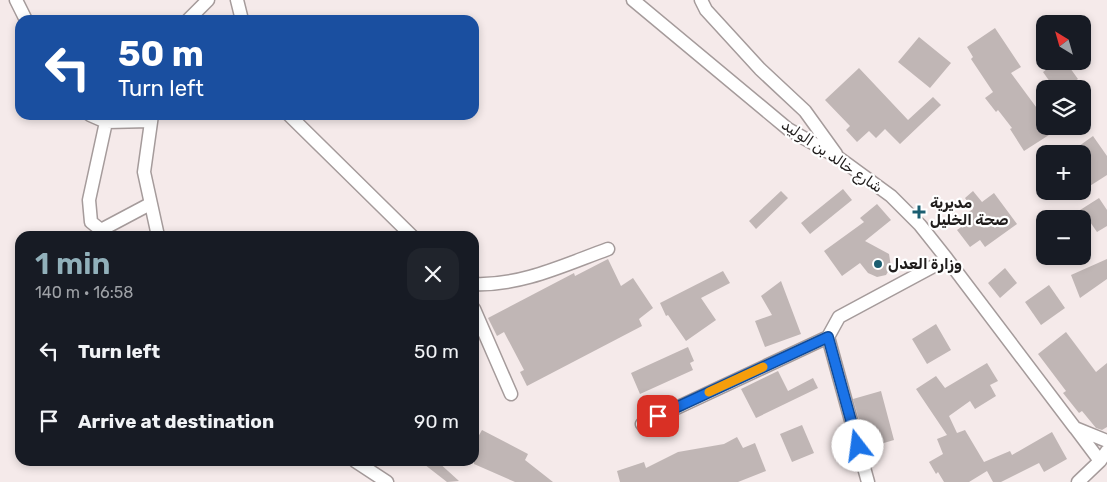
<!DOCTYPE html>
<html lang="en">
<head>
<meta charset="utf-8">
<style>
  body { margin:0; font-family:Rubik,Vazirmatn,sans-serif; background:#20242c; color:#f1f3f6; height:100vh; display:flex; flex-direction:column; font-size:19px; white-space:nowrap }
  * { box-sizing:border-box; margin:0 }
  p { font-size:16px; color:#9ea1a6 }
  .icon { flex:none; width:28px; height:28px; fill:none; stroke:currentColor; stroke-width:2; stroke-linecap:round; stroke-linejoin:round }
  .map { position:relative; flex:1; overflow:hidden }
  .panel { position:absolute; left:15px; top:231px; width:464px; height:235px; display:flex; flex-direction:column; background:#171b24; border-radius:15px; box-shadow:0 2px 8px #0003 }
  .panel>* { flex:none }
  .hud { position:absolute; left:15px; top:15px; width:464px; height:105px; border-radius:15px; box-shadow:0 2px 8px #0003; background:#1a4fa0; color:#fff; overflow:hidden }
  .needle { width:32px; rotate:323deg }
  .buttons { position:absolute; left:1036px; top:15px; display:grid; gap:10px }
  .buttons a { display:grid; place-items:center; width:55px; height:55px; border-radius:10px; background:#171b24; box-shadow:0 2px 8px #0003; font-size:25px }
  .pin { position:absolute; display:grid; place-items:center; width:42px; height:42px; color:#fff; margin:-21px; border-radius:10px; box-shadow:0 2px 8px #0006 }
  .me { position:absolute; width:55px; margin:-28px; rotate:345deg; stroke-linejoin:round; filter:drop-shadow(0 0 4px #0008) }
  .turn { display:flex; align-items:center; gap:18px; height:105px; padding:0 20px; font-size:22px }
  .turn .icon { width:65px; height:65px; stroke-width:2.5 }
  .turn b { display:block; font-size:35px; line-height:42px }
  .round { display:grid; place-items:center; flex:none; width:52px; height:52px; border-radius:15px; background:#20242c }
  .summary { display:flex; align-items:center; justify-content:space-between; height:85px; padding:0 20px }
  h1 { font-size:30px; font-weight:600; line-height:38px; color:#91b0ba }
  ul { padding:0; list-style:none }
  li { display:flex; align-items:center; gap:15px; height:70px; padding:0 20px }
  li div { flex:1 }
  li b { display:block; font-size:19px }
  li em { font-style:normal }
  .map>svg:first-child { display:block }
  .building { fill:#c0b6b5 }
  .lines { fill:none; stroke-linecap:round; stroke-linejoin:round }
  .street-casing { stroke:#a59b9b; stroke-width:15 }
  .street { stroke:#fff; stroke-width:12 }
  .route-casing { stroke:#114b97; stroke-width:12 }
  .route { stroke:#1a73e8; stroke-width:9 }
  .slow { stroke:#f59e0b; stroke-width:9 }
  .poi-dot { fill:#1b5e71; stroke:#fff; stroke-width:2 }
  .labels { text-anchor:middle; stroke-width:4.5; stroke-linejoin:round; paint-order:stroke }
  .street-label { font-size:15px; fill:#1f1c1b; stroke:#fff }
  .poi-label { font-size:15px; font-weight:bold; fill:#1f1c1b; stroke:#fff; text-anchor:start }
</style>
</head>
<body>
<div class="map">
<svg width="1107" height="482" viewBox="0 0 1107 482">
  <rect width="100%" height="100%" fill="#f5eaea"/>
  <path class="building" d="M995 28 1021 67 1011 73 1039 111 1045 108V126H1063L1024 151 1010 129 1012 128 998 110 996 112 985 98 993 92 971 59 973 57 967 47Z
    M919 37 951 63 930 88 898 62Z
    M1058 61H1065L1078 79 1064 89H1055L1043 72Z
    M859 68 908 120 933 97 941 105 900 144 885 129 876 138 869 131 857 142 846 130 850 126 825 100Z
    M1093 136 1107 156V175L1082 191V154H1068Z
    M843 189 852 200 810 234 801 223Z
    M781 191 788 198 756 229 749 221Z
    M973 191 982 202 994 193 1017 224 985 247 980 240 970 247 957 230 968 222 963 216 973 209 965 198Z
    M1099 198 1107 210V226L1097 232 1088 219H1066Z
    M877 204 891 220 865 241 889 254 891 267 886 275 877 277 868 273 860 263 842 276 824 251 864 222 860 218Z
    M608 259 621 286 633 278 653 308 639 319 642 326 527 386 520 372 524 370 504 332 497 336 488 318 574 273 575 276Z
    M1107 259V279L1080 298 1071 275Z
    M1005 268 1017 283 1000 298 988 283Z
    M723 271 730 283 701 298 716 320 686 341 668 315 666 316 660 303Z
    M781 281 801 334 765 347 755 321 772 315 761 296Z
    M1049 285 1065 308 1041 325 1025 302Z
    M936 324 951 350 927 364 912 339Z
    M1066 332 1096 372 1107 363V427L1102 430 1096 428 1082 411 1079 413 1063 393 1066 391 1038 354Z
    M688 347 694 361 690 363 693 370 640 394 631 373Z
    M987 363 998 381 990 385 996 396 975 409 970 401 949 416 957 433 965 430 984 462 1010 451 1012 455 1052 432 1067 459 1044 472 1039 463 1001 482H993L987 471 969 482H944L938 472 936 474 929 462 943 454 937 439 947 435 916 389 936 376 945 388Z
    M778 371 788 391 813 378 818 388 756 418 741 389Z
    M881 391 894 440 867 448 853 399Z
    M802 425 814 453 792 462 780 434Z
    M482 430 528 454 525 460 553 482H515L474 464V444Z
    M737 437 743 448 755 443 766 471 738 482H620L617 471 644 462 646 468 678 452 724 444Z
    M420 461H437L459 481 447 482Z"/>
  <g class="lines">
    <defs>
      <path id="street" d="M16 0 26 20
        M237 0 242 20
        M633 0 788 129 839 158 891 196 920 225 947 259 1075 428 1107 441
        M701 0 706 10 760 69 805 111 836 154
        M188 20 208 0
        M90 115 106 122 150 121
        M152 115 144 172 158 236
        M289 115 412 236
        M106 122 89 200 91 222 101 230 150 204
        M474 284C521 286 564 265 608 249
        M474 309 511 394
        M642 424 828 337
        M1076 429 1100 461
        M355 461 387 482
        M868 482 828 337 839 317 947 259
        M1078 482 1100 461 1107 451"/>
    </defs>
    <use href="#street" class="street-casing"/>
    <use href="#street" class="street"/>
  </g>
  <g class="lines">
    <defs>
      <path id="route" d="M658 416 828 337 858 446"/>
    </defs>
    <use href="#route" class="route-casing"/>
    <use href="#route" class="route"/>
    <path class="slow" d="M709 392 763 367"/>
  </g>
  <g class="poi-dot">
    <path d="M916.5 204.5h5v5h5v5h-5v5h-5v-5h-5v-5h5z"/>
    <circle cx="878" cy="264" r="5"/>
  </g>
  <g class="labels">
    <g class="street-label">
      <text transform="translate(832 156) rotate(34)" y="5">شارع خالد بن الوليد</text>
    </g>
    <g class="poi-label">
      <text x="930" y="208">مديرية<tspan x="930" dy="17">صحة الخليل</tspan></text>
      <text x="888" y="269">وزارة العدل</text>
    </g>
  </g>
</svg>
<div class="buttons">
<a><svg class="needle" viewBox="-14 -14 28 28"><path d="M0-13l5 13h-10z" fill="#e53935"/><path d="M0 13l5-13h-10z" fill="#9ea1a6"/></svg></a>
<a><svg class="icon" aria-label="layers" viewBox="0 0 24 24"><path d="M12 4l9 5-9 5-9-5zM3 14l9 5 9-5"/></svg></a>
<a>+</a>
<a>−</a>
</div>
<div class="pin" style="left:658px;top:416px;background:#d93025"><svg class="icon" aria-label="arrive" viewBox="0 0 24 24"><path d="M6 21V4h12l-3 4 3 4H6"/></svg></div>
<svg class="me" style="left:858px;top:446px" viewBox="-20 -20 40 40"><circle r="19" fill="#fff"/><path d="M0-13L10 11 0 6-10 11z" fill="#1a73e8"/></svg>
<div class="hud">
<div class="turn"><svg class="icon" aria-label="left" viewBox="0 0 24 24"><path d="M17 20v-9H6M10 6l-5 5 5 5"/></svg><div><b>50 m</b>Turn left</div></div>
</div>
<section class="panel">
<div class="summary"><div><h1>1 min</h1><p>140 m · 16:58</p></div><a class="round"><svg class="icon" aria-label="close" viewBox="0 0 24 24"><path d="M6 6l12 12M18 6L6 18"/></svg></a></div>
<ul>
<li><svg class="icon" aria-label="left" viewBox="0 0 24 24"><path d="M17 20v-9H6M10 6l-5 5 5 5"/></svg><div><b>Turn left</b></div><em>50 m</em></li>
<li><svg class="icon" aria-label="arrive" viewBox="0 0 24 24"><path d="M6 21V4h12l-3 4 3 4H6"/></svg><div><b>Arrive at destination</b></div><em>90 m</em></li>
</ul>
</section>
</div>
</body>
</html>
